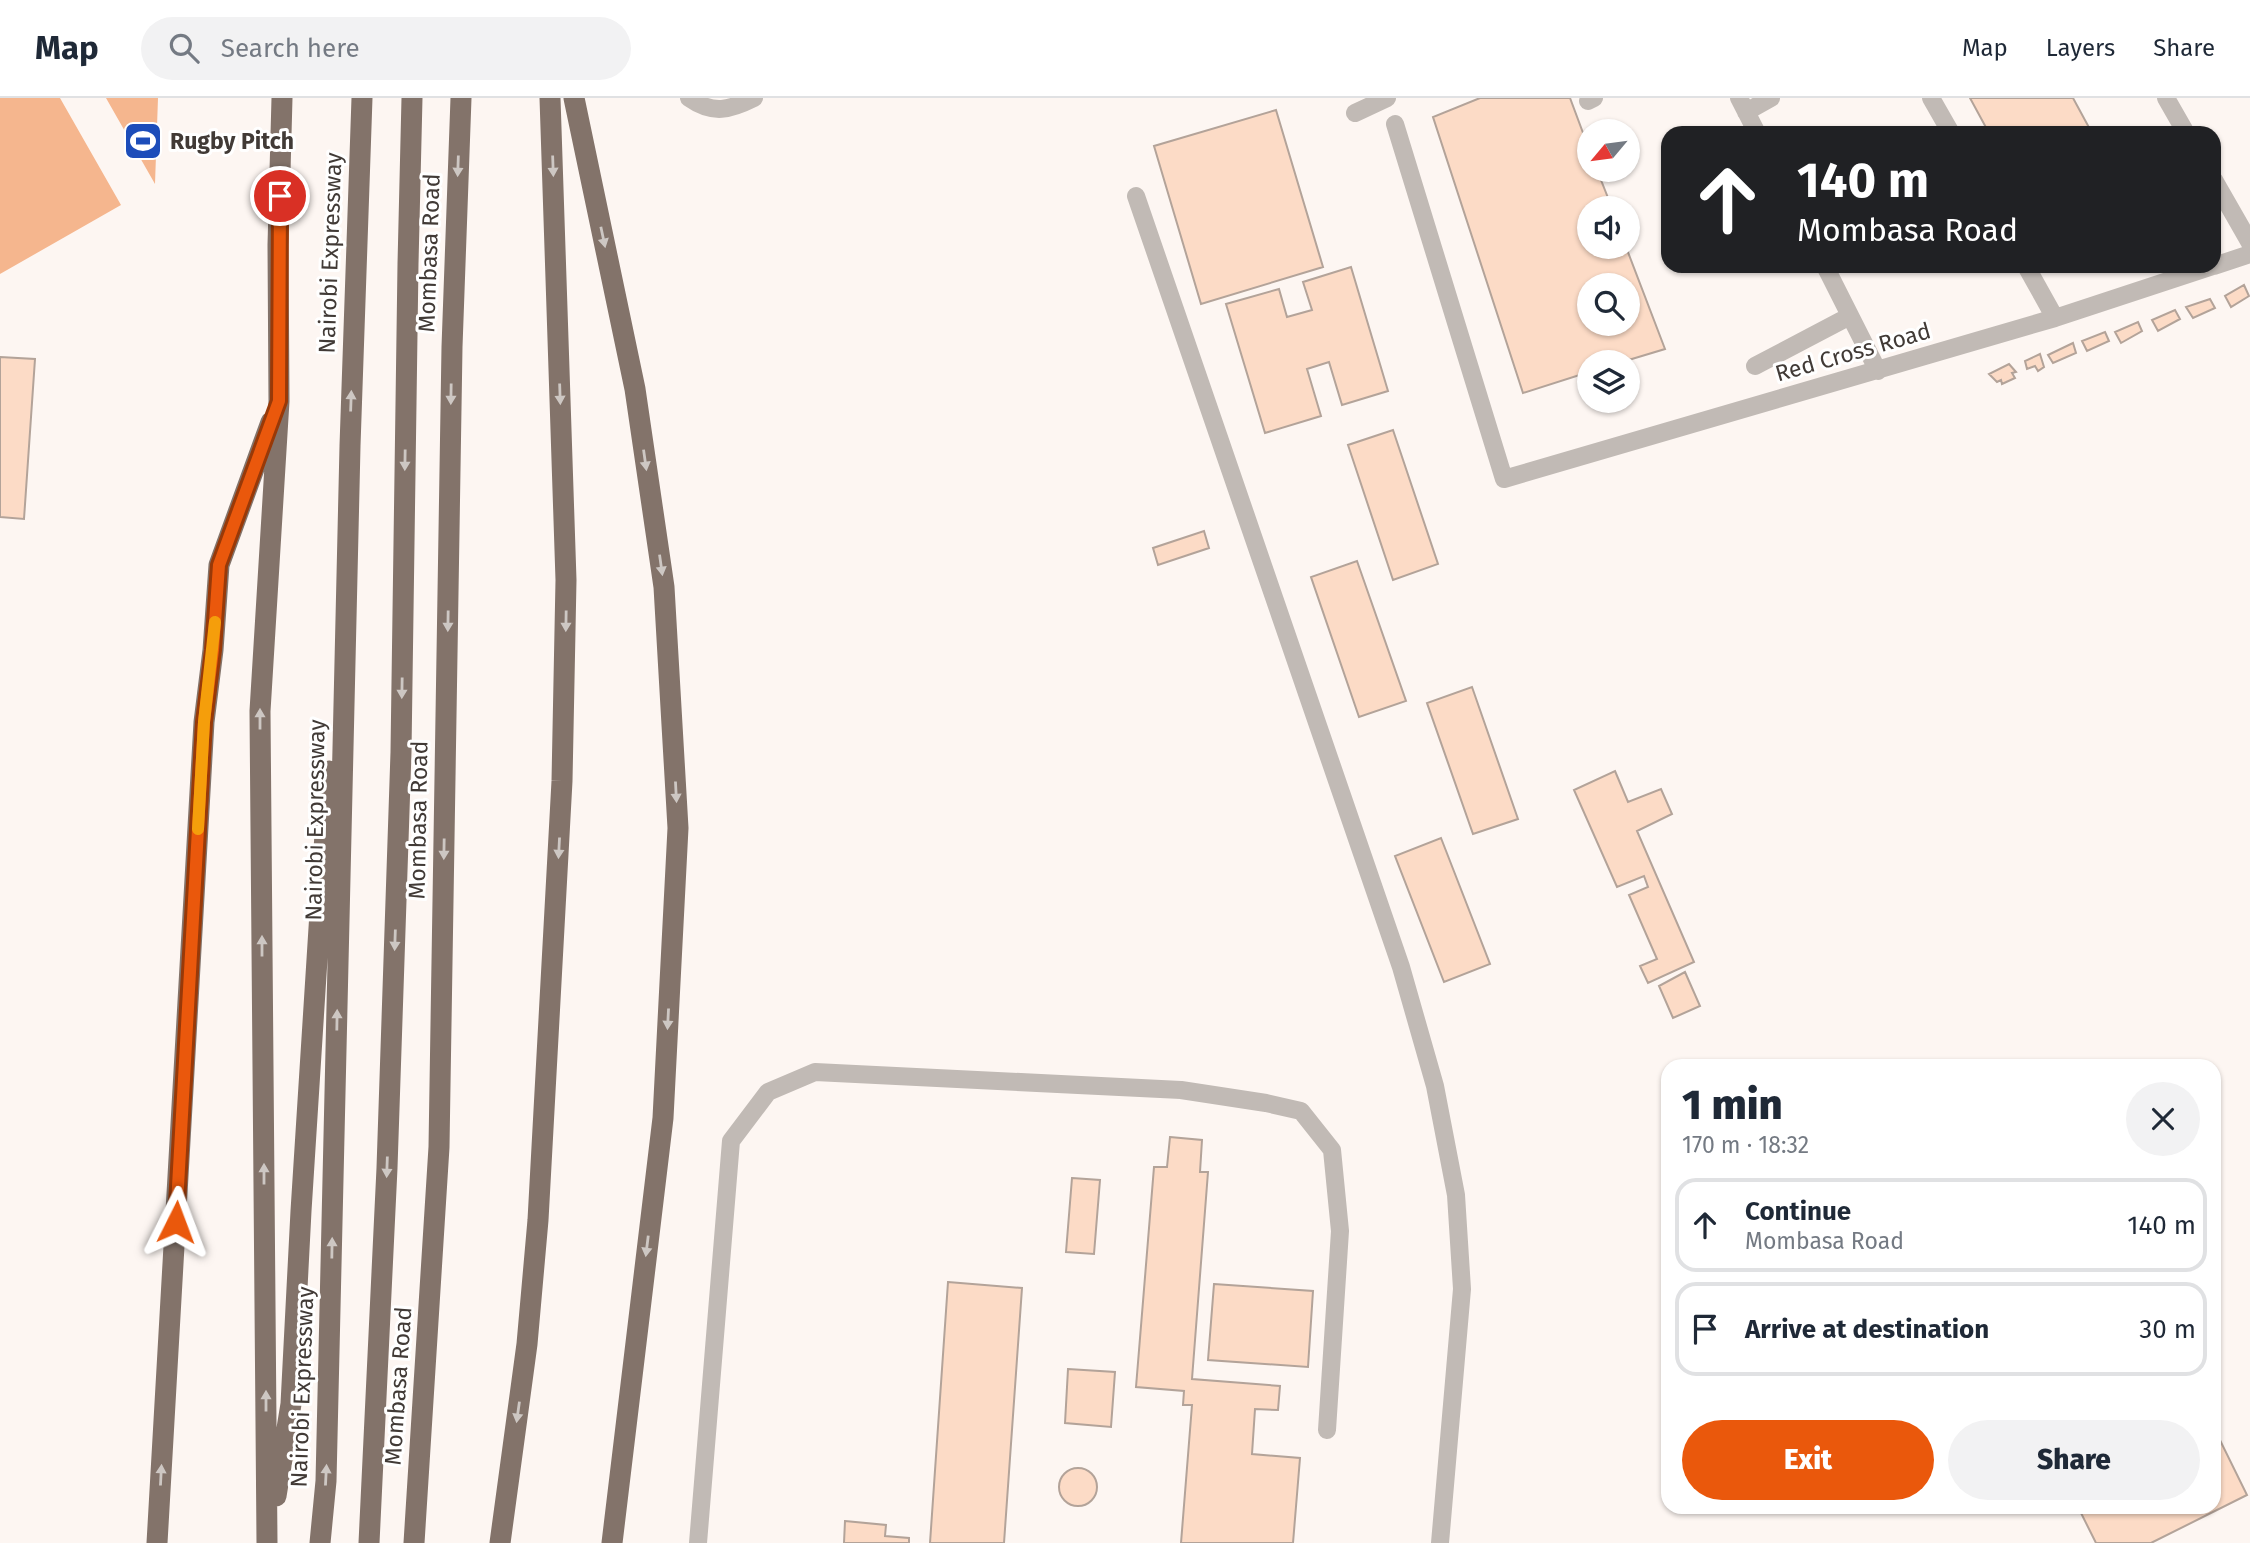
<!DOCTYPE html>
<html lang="en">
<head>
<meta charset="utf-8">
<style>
  body { margin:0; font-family:"Fira Sans",sans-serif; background:#f2f2f3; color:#1f2937; height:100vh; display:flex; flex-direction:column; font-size:26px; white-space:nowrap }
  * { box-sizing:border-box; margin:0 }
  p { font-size:23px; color:#747a83 }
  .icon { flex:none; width:38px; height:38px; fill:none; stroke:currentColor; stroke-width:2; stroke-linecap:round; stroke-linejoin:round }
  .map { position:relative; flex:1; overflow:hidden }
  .panel { position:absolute; left:1661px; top:961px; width:560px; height:455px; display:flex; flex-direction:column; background:#fff; border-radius:21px; box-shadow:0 2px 5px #0004 }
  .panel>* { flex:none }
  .banner { position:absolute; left:1661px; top:28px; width:560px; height:147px; border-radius:21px; box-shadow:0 2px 5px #0004; background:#202124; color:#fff; overflow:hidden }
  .needle { width:46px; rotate:241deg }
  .fabs { position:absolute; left:1577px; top:21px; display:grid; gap:14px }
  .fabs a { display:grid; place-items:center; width:63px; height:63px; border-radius:50%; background:#fff; box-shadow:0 2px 5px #0004; font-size:35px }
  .pin { position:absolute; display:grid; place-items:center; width:60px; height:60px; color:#fff; margin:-30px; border:4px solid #fff; border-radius:50%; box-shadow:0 2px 7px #0007 }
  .me { position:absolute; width:77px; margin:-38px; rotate:3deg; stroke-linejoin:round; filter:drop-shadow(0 0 5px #0008) }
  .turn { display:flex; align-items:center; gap:24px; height:147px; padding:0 21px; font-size:32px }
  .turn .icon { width:91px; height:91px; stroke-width:2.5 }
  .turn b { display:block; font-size:49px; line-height:60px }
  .round { display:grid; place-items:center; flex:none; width:74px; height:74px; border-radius:37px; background:#f2f2f3 }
  .summary { display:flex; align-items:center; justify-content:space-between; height:119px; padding:0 21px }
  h1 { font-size:42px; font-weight:800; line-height:52px }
  .cta { display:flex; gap:14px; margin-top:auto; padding:14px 21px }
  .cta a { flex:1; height:80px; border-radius:42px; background:#ea580c; color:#fff; font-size:28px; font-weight:800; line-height:80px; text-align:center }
  .cta a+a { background:#f2f2f3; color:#1f2937 }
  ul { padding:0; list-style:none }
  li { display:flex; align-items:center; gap:21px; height:94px; margin:0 14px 10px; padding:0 7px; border:4px solid #e0e1e3; border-radius:21px }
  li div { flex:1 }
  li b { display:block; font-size:26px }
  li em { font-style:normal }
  header { display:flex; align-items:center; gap:42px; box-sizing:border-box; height:98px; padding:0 35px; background:#fff; border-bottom:2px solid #e0e1e3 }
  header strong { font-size:33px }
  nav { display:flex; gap:38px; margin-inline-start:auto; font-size:24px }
  .search { width:490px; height:63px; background:#f2f2f3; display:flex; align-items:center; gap:18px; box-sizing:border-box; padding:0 24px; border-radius:38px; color:#747a83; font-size:26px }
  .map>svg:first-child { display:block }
  .green { fill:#f5b68e }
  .building { fill:#fcdbc6; stroke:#b3a399; stroke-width:2; fill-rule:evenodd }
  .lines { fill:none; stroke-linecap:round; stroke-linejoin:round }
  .lane { stroke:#c1bab5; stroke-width:18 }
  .highway { stroke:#83736a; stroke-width:21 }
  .oneway { fill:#cdc7c3 }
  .route-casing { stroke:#983908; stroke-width:18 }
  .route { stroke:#ea580c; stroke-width:12 }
  .slow { stroke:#f59e0b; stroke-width:12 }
  .labels { text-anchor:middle; stroke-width:6; stroke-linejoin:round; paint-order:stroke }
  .poi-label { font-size:23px; font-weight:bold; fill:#413a36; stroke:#fff; text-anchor:start }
  .street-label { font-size:23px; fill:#413a36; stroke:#fff }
</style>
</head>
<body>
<header>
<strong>Map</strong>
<div class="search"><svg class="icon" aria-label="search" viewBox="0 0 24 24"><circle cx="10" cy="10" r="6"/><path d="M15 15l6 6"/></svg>Search here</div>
<nav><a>Map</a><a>Layers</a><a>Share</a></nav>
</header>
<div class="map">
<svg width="2250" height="1445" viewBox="0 0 2250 1445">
  <rect width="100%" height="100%" fill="#fdf6f2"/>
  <path class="green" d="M0 0H60L121 107 0 176Z
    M106 0H158L155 86Z"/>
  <path class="building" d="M1480 0H1570L1589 51V72H1597L1612 110H1589V149H1626L1665 251 1622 264H1589V274L1523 295 1433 19ZM1589 187H1628V226H1589Z
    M1970 0H2073L2092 35H1989Z
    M1276 12 1323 169 1201 206 1154 48Z
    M1351 169 1388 293 1342 307 1329 264 1307 271 1321 318 1265 335 1226 206 1279 191 1287 219 1312 212 1303 184Z
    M2244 187 2249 198 2231 209 2225 198Z
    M2210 201 2215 210 2193 220 2186 209Z
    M2175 212 2180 221 2158 233 2152 222Z
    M2138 224 2142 233 2121 245 2115 234Z
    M2105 234 2109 243 2087 253 2082 243Z
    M2073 245 2076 255 2053 265 2048 257Z
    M2040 256 2044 269 2038 273 2035 268 2027 271 2025 263Z
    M0 259 35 261 24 421 0 419Z
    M2009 266 2016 274 2012 275 2015 280 2002 286 2001 282 1997 284 1989 276Z
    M1393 332 1438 466 1393 482 1348 347Z
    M1204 433 1209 450 1158 467 1153 450Z
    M1357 463 1406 603 1359 619 1311 479Z
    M1472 589 1518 721 1473 736 1427 605Z
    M1615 673 1628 704 1661 691 1672 716 1637 733 1694 864 1648 885 1640 868 1657 861 1629 797 1648 789 1644 778 1617 789 1574 692Z
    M1441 740 1490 866 1444 884 1395 758Z
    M1685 874 1700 908 1673 920 1659 888Z
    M1170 1039 1202 1042 1200 1074H1208L1192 1281 1280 1288 1278 1312 1255 1311 1252 1356 1300 1360 1293 1445H1181L1192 1307H1183L1184 1293 1136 1289 1154 1069H1167Z
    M1072 1080 1100 1082 1094 1156 1066 1154Z
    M948 1184 1022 1190 1004 1445H930Z
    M1214 1186 1313 1193 1308 1269 1208 1262Z
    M1068 1271 1115 1274 1111 1329 1065 1325Z
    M2214 1330 2247 1397 2151 1445H2096L2078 1409H2214Z
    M1059 1389a19 19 0 1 1 38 0a19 19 0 1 1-38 0Z
    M845 1423 886 1427 885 1438 909 1440V1445H844Z"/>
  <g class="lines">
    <path class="lane" d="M689 0C713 17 730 12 754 0
      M1739 0 1757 35
      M1931 0 1951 35
      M2166 0 2186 35
      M1588 3 1594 0
      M1746 14 1771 0
      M1355 15 1387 0
      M1395 26 1504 381 2055 220 2213 168
      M2214 82 2250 145
      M1136 98 1401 869 1435 988 1456 1097 1462 1191 1440 1445
      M1825 168 1878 273
      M2026 168 2055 220
      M2214 168 2250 156
      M1755 268 1850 218
      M698 1445 731 1043 768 994 815 974 1181 992 1266 1005 1301 1013 1332 1052 1340 1133 1327 1332"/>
    <path class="highway" d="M574 0 635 291 664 489 678 730 663 1020 612 1445
      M276 1398 291 1306 301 1113 329 673
      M157 1445 204 624 213 552 219 467 271 324
      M267 1445 260 613 279 303 278 147 282 0
      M320 1445 326 1383 350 348 362 0
      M369 1445 387 1070 401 654 408 166 412 0
      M414 1445 439 1049 452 249 461 0
      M500 1445 527 1246 538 1122 562 683 566 482 550 0"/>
  </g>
  <defs><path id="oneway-solid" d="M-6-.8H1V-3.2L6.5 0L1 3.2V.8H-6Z" transform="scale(1.75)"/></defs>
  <g class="oneway">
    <use href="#oneway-solid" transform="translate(458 68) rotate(92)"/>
    <use href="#oneway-solid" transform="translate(553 68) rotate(88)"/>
    <use href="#oneway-solid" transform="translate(603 139) rotate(78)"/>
    <use href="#oneway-solid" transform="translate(451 296) rotate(91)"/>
    <use href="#oneway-solid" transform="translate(560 296) rotate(88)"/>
    <use href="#oneway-solid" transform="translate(351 303) rotate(-88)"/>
    <use href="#oneway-solid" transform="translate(405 362) rotate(91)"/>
    <use href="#oneway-solid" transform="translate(645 362) rotate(82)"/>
    <use href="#oneway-solid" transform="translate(661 467) rotate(82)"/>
    <use href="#oneway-solid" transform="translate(448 523) rotate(91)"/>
    <use href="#oneway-solid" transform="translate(566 523) rotate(91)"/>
    <use href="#oneway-solid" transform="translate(402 590) rotate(91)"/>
    <use href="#oneway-solid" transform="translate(260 621) rotate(-90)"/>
    <use href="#oneway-solid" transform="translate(676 694) rotate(87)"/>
    <use href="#oneway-solid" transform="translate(559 750) rotate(93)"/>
    <use href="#oneway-solid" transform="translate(444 751) rotate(91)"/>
    <use href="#oneway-solid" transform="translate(395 842) rotate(92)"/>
    <use href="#oneway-solid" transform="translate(262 848) rotate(-90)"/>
    <use href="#oneway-solid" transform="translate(668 921) rotate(93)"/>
    <use href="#oneway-solid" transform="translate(337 922) rotate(-89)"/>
    <use href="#oneway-solid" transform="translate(387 1069) rotate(92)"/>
    <use href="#oneway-solid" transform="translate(264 1076) rotate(-90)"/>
    <use href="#oneway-solid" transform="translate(647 1148) rotate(97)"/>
    <use href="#oneway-solid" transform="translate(332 1150) rotate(-89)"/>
    <use href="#oneway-solid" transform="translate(266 1303) rotate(-90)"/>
    <use href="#oneway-solid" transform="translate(518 1314) rotate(98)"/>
    <use href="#oneway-solid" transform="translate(161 1377) rotate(-87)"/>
    <use href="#oneway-solid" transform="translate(326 1377) rotate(-87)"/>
  </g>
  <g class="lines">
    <defs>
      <path id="route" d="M176 1124 204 624 213 552 219 467 279 303 280 98"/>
    </defs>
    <use href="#route" class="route-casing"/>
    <use href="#route" class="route"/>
    <path class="slow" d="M198 731 204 624 215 524"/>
  </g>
  <defs>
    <symbol id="stadium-square" viewBox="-11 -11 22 22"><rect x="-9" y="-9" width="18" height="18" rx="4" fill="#1d4dba" stroke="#fff"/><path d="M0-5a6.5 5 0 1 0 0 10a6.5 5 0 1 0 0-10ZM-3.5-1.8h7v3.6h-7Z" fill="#fff"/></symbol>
  </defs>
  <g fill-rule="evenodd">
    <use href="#stadium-square" x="121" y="21" width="44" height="44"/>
  </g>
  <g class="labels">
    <g class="poi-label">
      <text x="170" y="51">Rugby Pitch</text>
    </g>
    <g class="street-label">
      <text transform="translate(330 155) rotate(-88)" y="8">Nairobi Expressway</text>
      <text transform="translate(429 155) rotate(-88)" y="8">Mombasa Road</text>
      <text transform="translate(1853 254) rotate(-16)" y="8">Red Cross Road</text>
      <text transform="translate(315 722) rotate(-89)" y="8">Nairobi Expressway</text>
      <text transform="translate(418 722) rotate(-89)" y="8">Mombasa Road</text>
      <text transform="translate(398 1288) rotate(-86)" y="8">Mombasa Road</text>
      <text transform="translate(302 1289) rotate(-88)" y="8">Nairobi Expressway</text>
    </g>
  </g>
</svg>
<div class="fabs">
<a><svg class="needle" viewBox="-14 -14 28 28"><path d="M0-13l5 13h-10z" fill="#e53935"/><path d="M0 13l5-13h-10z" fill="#747a83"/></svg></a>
<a><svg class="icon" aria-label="sound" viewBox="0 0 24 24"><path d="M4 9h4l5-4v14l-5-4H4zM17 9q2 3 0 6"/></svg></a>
<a><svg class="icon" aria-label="search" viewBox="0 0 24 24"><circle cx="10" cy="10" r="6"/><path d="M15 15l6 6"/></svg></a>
<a><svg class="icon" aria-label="layers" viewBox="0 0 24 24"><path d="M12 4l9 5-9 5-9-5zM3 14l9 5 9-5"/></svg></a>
</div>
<div class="pin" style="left:280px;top:98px;background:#d93025"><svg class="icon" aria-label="arrive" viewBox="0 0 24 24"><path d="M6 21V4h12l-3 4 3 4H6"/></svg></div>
<svg class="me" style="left:176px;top:1124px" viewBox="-20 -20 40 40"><path d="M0-17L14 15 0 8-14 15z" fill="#ea580c" stroke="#fff" stroke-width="4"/></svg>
<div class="banner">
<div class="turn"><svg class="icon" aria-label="ahead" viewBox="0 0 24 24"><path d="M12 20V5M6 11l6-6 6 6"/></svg><div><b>140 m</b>Mombasa Road</div></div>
</div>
<section class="panel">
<div class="summary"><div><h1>1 min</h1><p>170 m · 18:32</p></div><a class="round"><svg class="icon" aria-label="close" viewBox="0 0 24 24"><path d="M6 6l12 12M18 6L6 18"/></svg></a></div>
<ul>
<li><svg class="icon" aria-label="ahead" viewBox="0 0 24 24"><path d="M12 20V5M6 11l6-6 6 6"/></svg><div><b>Continue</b><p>Mombasa Road</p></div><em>140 m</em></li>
<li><svg class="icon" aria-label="arrive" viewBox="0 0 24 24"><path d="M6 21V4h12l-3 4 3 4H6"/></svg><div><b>Arrive at destination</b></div><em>30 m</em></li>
</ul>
<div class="cta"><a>Exit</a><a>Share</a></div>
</section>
</div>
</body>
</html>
